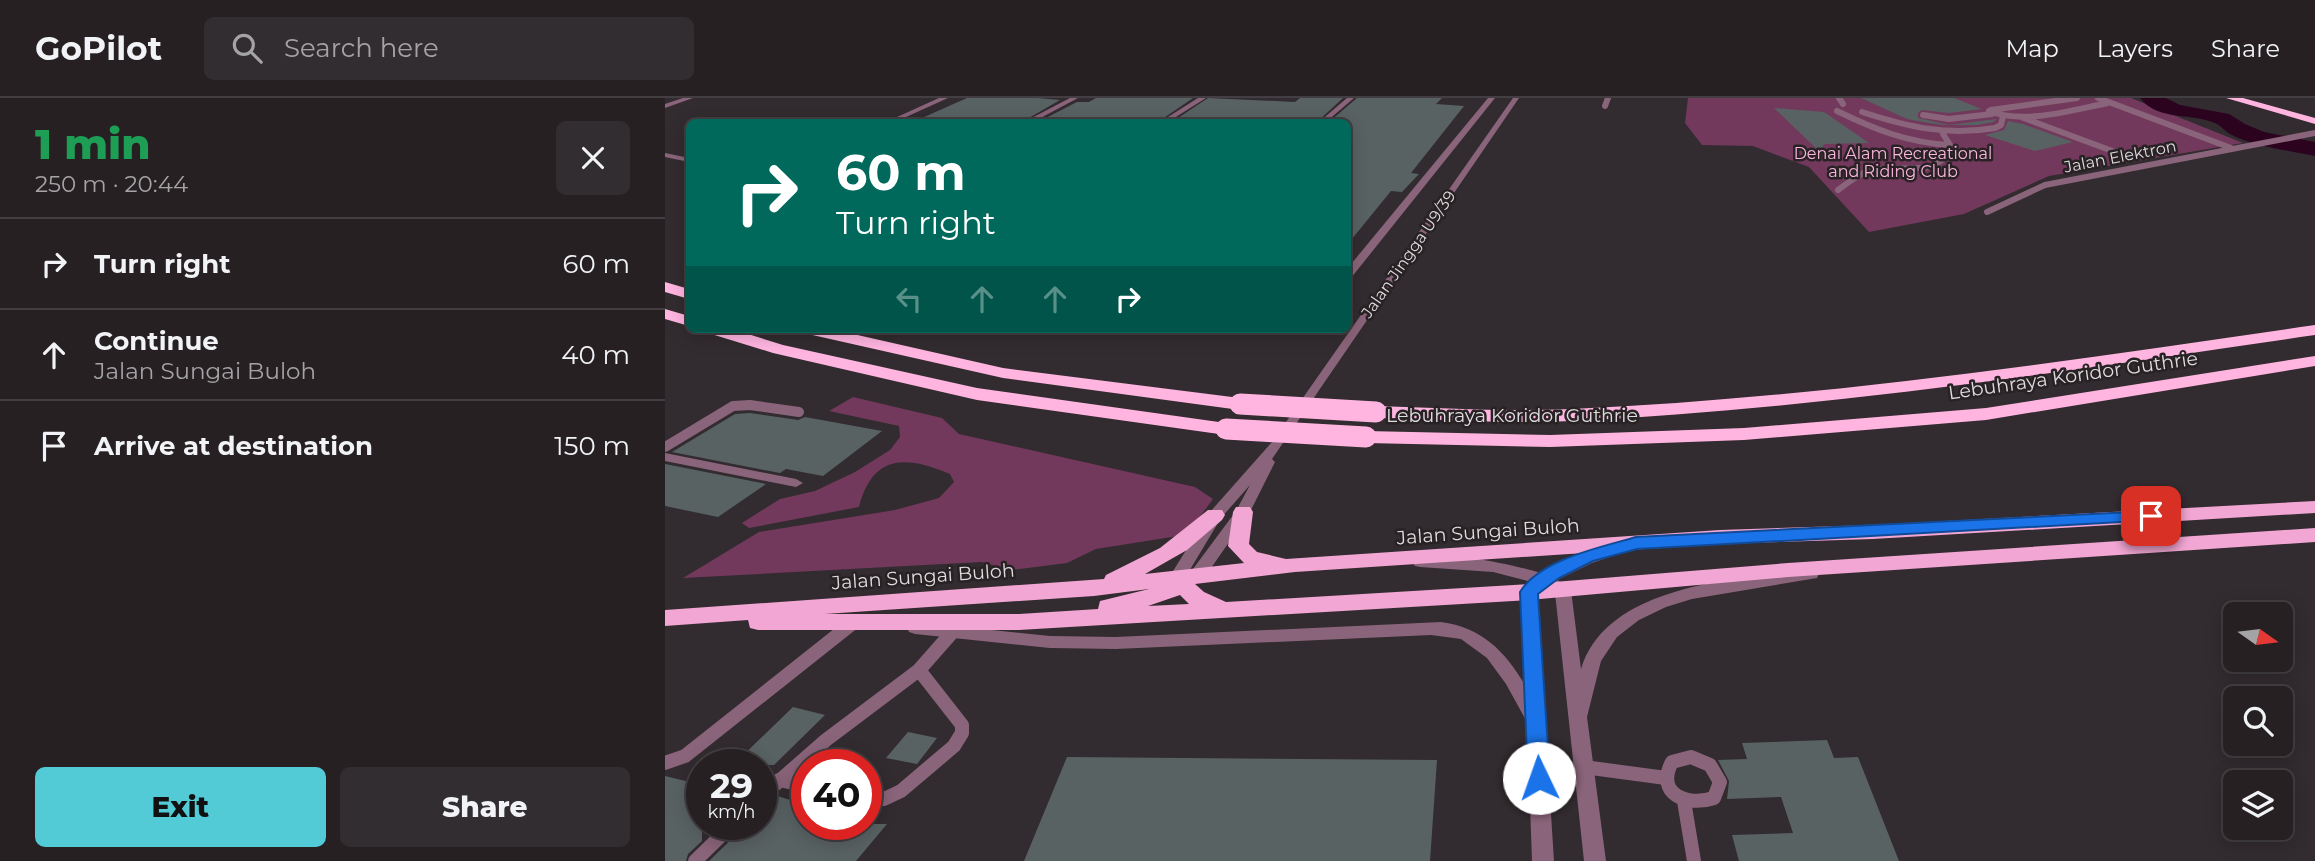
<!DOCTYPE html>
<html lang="en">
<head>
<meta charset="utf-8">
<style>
  body { margin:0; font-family:Montserrat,sans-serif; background:#322d30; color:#f1f3f6; height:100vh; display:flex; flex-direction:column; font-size:26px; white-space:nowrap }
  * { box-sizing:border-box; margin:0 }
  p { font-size:23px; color:#a4a3a6 }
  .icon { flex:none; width:38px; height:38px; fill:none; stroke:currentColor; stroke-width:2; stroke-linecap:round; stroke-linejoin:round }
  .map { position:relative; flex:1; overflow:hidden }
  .details { display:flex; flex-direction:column; background:#262023; width:665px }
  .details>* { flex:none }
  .hud { position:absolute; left:21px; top:21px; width:665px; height:214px; border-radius:10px; box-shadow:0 4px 18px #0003,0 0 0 2px #423e41; background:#00695c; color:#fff; overflow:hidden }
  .needle { width:46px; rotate:104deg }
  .fabs { position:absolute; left:1558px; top:504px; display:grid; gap:14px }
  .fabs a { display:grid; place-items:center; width:70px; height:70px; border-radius:10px; background:#262023; box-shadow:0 4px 18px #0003,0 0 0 2px #423e41; font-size:35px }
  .speed { position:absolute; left:21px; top:651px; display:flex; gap:14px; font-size:35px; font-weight:700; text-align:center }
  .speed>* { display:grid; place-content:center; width:91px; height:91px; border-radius:50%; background:#262023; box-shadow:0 4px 18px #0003,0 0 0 2px #423e41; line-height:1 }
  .speed small { font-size:18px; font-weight:400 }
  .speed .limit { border:10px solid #d22; background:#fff; color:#111 }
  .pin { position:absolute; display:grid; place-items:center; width:60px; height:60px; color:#fff; margin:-30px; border-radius:14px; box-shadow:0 4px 10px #0006 }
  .me { position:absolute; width:77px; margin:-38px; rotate:357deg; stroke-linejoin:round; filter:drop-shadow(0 0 5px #0008) }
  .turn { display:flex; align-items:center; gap:24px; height:147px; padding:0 35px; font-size:32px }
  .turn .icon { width:91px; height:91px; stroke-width:2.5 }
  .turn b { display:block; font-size:49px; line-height:60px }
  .lanes { display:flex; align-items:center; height:66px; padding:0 35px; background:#0003; justify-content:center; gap:35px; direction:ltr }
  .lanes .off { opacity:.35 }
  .round { display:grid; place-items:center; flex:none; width:74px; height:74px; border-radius:10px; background:#322d30 }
  .summary { display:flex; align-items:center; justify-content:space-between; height:119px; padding:0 35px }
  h1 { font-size:42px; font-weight:800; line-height:52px; color:#1e9e55 }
  .action { display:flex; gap:14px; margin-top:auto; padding:14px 35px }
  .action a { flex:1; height:80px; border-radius:10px; background:#52cbd7; color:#111; font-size:28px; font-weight:800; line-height:80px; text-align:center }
  .action a+a { background:#322d30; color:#f1f3f6 }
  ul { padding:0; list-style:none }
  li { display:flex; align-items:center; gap:21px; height:91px; padding:0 35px; border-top:2px solid #423e41 }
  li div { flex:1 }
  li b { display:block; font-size:26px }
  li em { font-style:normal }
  header { display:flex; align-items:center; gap:42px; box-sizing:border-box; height:98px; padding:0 35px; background:#262023; border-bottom:2px solid #423e41 }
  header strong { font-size:33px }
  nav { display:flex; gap:38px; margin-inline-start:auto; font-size:24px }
  .search { width:490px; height:63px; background:#322d30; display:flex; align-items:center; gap:18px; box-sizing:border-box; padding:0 24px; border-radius:10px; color:#a4a3a6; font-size:26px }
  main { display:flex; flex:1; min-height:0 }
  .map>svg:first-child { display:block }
  .green { fill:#72395c }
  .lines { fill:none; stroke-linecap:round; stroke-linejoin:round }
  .river { fill:#2c031f; fill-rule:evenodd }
  .building { fill:#596263 }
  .service-far2 { stroke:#8a647a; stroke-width:6 }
  .service-far1 { stroke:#8a647a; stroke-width:10 }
  .service { stroke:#8a647a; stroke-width:14 }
  .minor { fill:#8a647a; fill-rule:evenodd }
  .tertiary { fill:#8a647a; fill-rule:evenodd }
  .trunk { fill:#f2a6d3; fill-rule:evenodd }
  .motorway { fill:#ffb5e0; fill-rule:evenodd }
  .motorway-bridge { stroke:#ffb5e0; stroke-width:21 }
  .route { fill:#1a73e8; stroke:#114b97; stroke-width:2 }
  .labels { text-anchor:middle; stroke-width:5; stroke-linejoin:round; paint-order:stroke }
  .far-park-label { font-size:16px; fill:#fbb6de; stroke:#282225 }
  .far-street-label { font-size:16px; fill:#dfdbde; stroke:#282225 }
  .street-label { font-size:19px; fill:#dfdbde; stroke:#282225 }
</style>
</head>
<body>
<header>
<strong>GoPilot</strong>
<div class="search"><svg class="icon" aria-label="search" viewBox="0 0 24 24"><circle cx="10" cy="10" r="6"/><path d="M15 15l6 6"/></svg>Search here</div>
<nav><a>Map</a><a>Layers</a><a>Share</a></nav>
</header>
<main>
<section class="details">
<div class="summary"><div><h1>1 min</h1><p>250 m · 20:44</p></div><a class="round"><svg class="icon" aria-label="close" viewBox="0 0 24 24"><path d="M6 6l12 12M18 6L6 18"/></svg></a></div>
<ul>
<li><svg class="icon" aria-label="right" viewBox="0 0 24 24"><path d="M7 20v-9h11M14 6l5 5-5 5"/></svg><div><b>Turn right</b></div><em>60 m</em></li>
<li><svg class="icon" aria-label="ahead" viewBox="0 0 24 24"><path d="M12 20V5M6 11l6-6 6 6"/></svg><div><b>Continue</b><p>Jalan Sungai Buloh</p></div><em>40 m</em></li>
<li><svg class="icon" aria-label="arrive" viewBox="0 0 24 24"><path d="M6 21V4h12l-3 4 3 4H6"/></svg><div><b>Arrive at destination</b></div><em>150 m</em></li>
</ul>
<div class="action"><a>Exit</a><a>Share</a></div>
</section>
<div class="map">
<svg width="1650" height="763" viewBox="0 0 1650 763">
  <rect width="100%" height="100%" fill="#322b2f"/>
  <path class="green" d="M1023 0H1466L1578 45 1384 78 1299 116 1204 134 1144 69 1088 48 1037 47 1020 25Z
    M188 299 277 320 294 336 530 389 548 401 531 424 513 438 431 451 402 465 348 472 316 464 18 480 94 434 230 412 274 400 289 384 285 376C242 358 208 355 194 409L84 430 77 425 115 401 150 393 190 374 225 352 235 339 234 328 164 313Z"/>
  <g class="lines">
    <path class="river" d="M1475 0H1501L1515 7 1564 16 1580 26 1599 34 1650 44V58C1622 52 1590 49 1565 36 1560 33 1556 28 1552 26 1528 14 1493 24 1475 0Z"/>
  </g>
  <path class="building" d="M302 0H373L395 2 357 24H248Z
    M431 0H528L493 24H373L412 4H424Z
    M543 0 630 4 635 0H678L652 24H507Z
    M692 0H777L771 6 799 8 746 75 754 76 737 94 726 93 682 147V24H664Z
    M1196 0H1289L1317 11 1284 15 1257 12 1253 15V20L1284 27 1332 21 1328 24 1312 27H1279L1264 25 1242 21Z
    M1109 10 1159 14 1204 45 1159 46 1155 54Z
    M1343 23 1358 26 1408 44 1370 53 1320 37 1339 32Z
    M85 315 133 322 140 319 217 333 158 378 121 371 115 375 7 354 70 316Z
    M0 366 101 386 53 419 0 408Z
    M128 609 160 617 109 667H68Z
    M243 634 272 640 252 666 221 660Z
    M1162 642 1169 660 1193 659 1234 763H1074L1067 737 1128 735 1116 699 1062 701 1064 683 1053 662 1082 661 1077 645Z
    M402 659 772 662 765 763H359Z
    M0 678 37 687V743L23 756 21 763H0Z
    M112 698 142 707V726H222L191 763H44L75 733 77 726H96V708Z"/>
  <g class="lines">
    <path class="service-far2" d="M1174 0 1178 6
      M1433 0 1566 50
      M940 8 943 0
      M1326 12 1324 13C1360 27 1407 12 1443 5
      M1326 12 1412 0
      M1172 13C1209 31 1243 45 1285 47
      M1197 14C1243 29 1282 38 1330 30L1336 27 1338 18
      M1258 17 1284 21 1327 16
      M1356 19 1450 54
      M1173 92C1183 85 1194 75 1206 72 1236 65 1269 82 1287 50L1278 36
      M1322 114 1380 87 1650 35"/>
    <path class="service-far1" d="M0 349 68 308 85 307 134 314"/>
    <path class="service" d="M1026 659 1045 667 1055 684 1049 700C1022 709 990 696 1007 664Z
      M0 665 20 658 189 524
      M919 669 1001 680
      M114 682 142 688
      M96 699 161 642 254 572 291 530
      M201 700 219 701 236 693 289 648 297 635V627L254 572
      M1019 703 1029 763
      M30 763 68 726"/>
    <path class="minor" d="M18 0H28L0 10V6Z
      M274 0H283L230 24H221Z
      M405 0H413L368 24H359Z
      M533 0H541L503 24H495Z
      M682 0H689L661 24H654Z
      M823 0H830L686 180 682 181V171Z
      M0 55 24 60V64L0 59Z
      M0 355 131 381 138 385 131 389 0 363Z"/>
    <path class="tertiary" d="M848 0H854L607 361 610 364 585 414 537 483H525L523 479 525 475 571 413 585 387 556 420 517 485H505L503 481 545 414 607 344Z
      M960 443 965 444 968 448 965 452 927 465 892 482 904 488 906 492 916 571C942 486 1073 481 1146 471L1152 472 1154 476 1152 480 1146 481 1027 501 1001 509 974 522 952 539 936 563 922 619 941 763H919L890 495 880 490 872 496 889 763H867L862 624 841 586 822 560 796 541 766 537 451 551 385 550 250 536 244 534 242 530 244 526 250 524 385 538 451 539 776 524C816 529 840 553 860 587L856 494 867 484 828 474 755 469 750 468 747 464 750 460C778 452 850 466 878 476L916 457Z"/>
    <path class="trunk" d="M1650 403V415L1208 441 1055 446 630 474 530 486 539 494 561 504 864 486 1123 465 1650 430V444L1123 479 864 502 354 532H93L85 530 83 522 0 528V512L439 481 441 477 495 450 543 412H557L560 417 557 422 522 452 480 476 579 465 563 448 568 414 571 409H585L588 414 584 446 592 454 621 461 1055 432 1208 427ZM484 491 435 503 433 511 354 516H160L429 498ZM515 497 524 506 483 508Z"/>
    <path class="motorway" d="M1561 0H1578L1650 20V26Z
      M0 184 24 191V201L0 194Z
      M0 211 24 218V228L0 221Z
      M1650 227V237C1403 273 1156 311 907 323 842 326 776 321 711 320L701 314 711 308C776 310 842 314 907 311 1156 300 1403 263 1650 227Z
      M41 231H67L118 247 312 290 561 325 571 331 561 337 312 302 108 255 43 235Z
      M135 231H166L338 270 575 300 584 306 575 312 338 280 143 236Z
      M1650 258V268L1321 322 1079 342 885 349 701 345 694 343 691 339 694 335 701 333 885 337 1079 330 1321 310Z"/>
    <path class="motorway-bridge" d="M575 306 711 314
      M561 331 701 339"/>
  </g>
  <path class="route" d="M1486 413 1492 415 1494 418 1492 422 972 451 928 463 894 480 873 496 885 680 882 686 874 689 866 686 863 680 855 494C875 461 937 449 971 439Z"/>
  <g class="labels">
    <g class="far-park-label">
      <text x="1228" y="61">Denai Alam Recreational<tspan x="1228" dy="18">and Riding Club</tspan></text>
    </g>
    <g class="far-street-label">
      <text transform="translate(1455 58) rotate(-11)" y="6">Jalan Elektron</text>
      <text transform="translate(743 156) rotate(-55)" y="6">Jalan Jingga U9/39</text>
    </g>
    <g class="street-label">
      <text transform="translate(1408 277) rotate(-8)" y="7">Lebuhraya Koridor Guthrie</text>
      <text x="847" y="324">Lebuhraya Koridor Guthrie</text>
      <text transform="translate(823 433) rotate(-4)" y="7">Jalan Sungai Buloh</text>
      <text transform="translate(258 478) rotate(-4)" y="7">Jalan Sungai Buloh</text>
    </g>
  </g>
</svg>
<div class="fabs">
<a><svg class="needle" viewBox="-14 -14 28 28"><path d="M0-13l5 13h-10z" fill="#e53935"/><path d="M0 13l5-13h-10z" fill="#a4a3a6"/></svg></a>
<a><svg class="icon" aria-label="search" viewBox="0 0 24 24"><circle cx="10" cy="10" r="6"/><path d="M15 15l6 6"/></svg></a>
<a><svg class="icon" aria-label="layers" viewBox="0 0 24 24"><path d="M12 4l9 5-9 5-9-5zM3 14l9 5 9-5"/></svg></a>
</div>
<div class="speed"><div>29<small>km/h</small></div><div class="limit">40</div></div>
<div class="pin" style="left:1486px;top:418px;background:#d93025"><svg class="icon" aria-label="arrive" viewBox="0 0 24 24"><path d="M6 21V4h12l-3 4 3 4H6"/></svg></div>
<svg class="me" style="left:874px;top:680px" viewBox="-20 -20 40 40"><circle r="19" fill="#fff"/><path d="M0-13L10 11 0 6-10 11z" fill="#1a73e8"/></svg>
<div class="hud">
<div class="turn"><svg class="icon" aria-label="right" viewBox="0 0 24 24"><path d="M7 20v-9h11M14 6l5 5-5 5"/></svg><div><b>60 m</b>Turn right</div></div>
<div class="lanes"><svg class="icon off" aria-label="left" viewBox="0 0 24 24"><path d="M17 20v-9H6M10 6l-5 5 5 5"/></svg><svg class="icon off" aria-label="ahead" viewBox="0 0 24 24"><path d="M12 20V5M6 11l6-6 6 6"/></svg><svg class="icon off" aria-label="ahead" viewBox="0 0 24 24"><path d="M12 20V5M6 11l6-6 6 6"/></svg><svg class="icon" aria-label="right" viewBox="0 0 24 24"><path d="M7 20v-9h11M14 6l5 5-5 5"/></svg></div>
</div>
</div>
</main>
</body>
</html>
